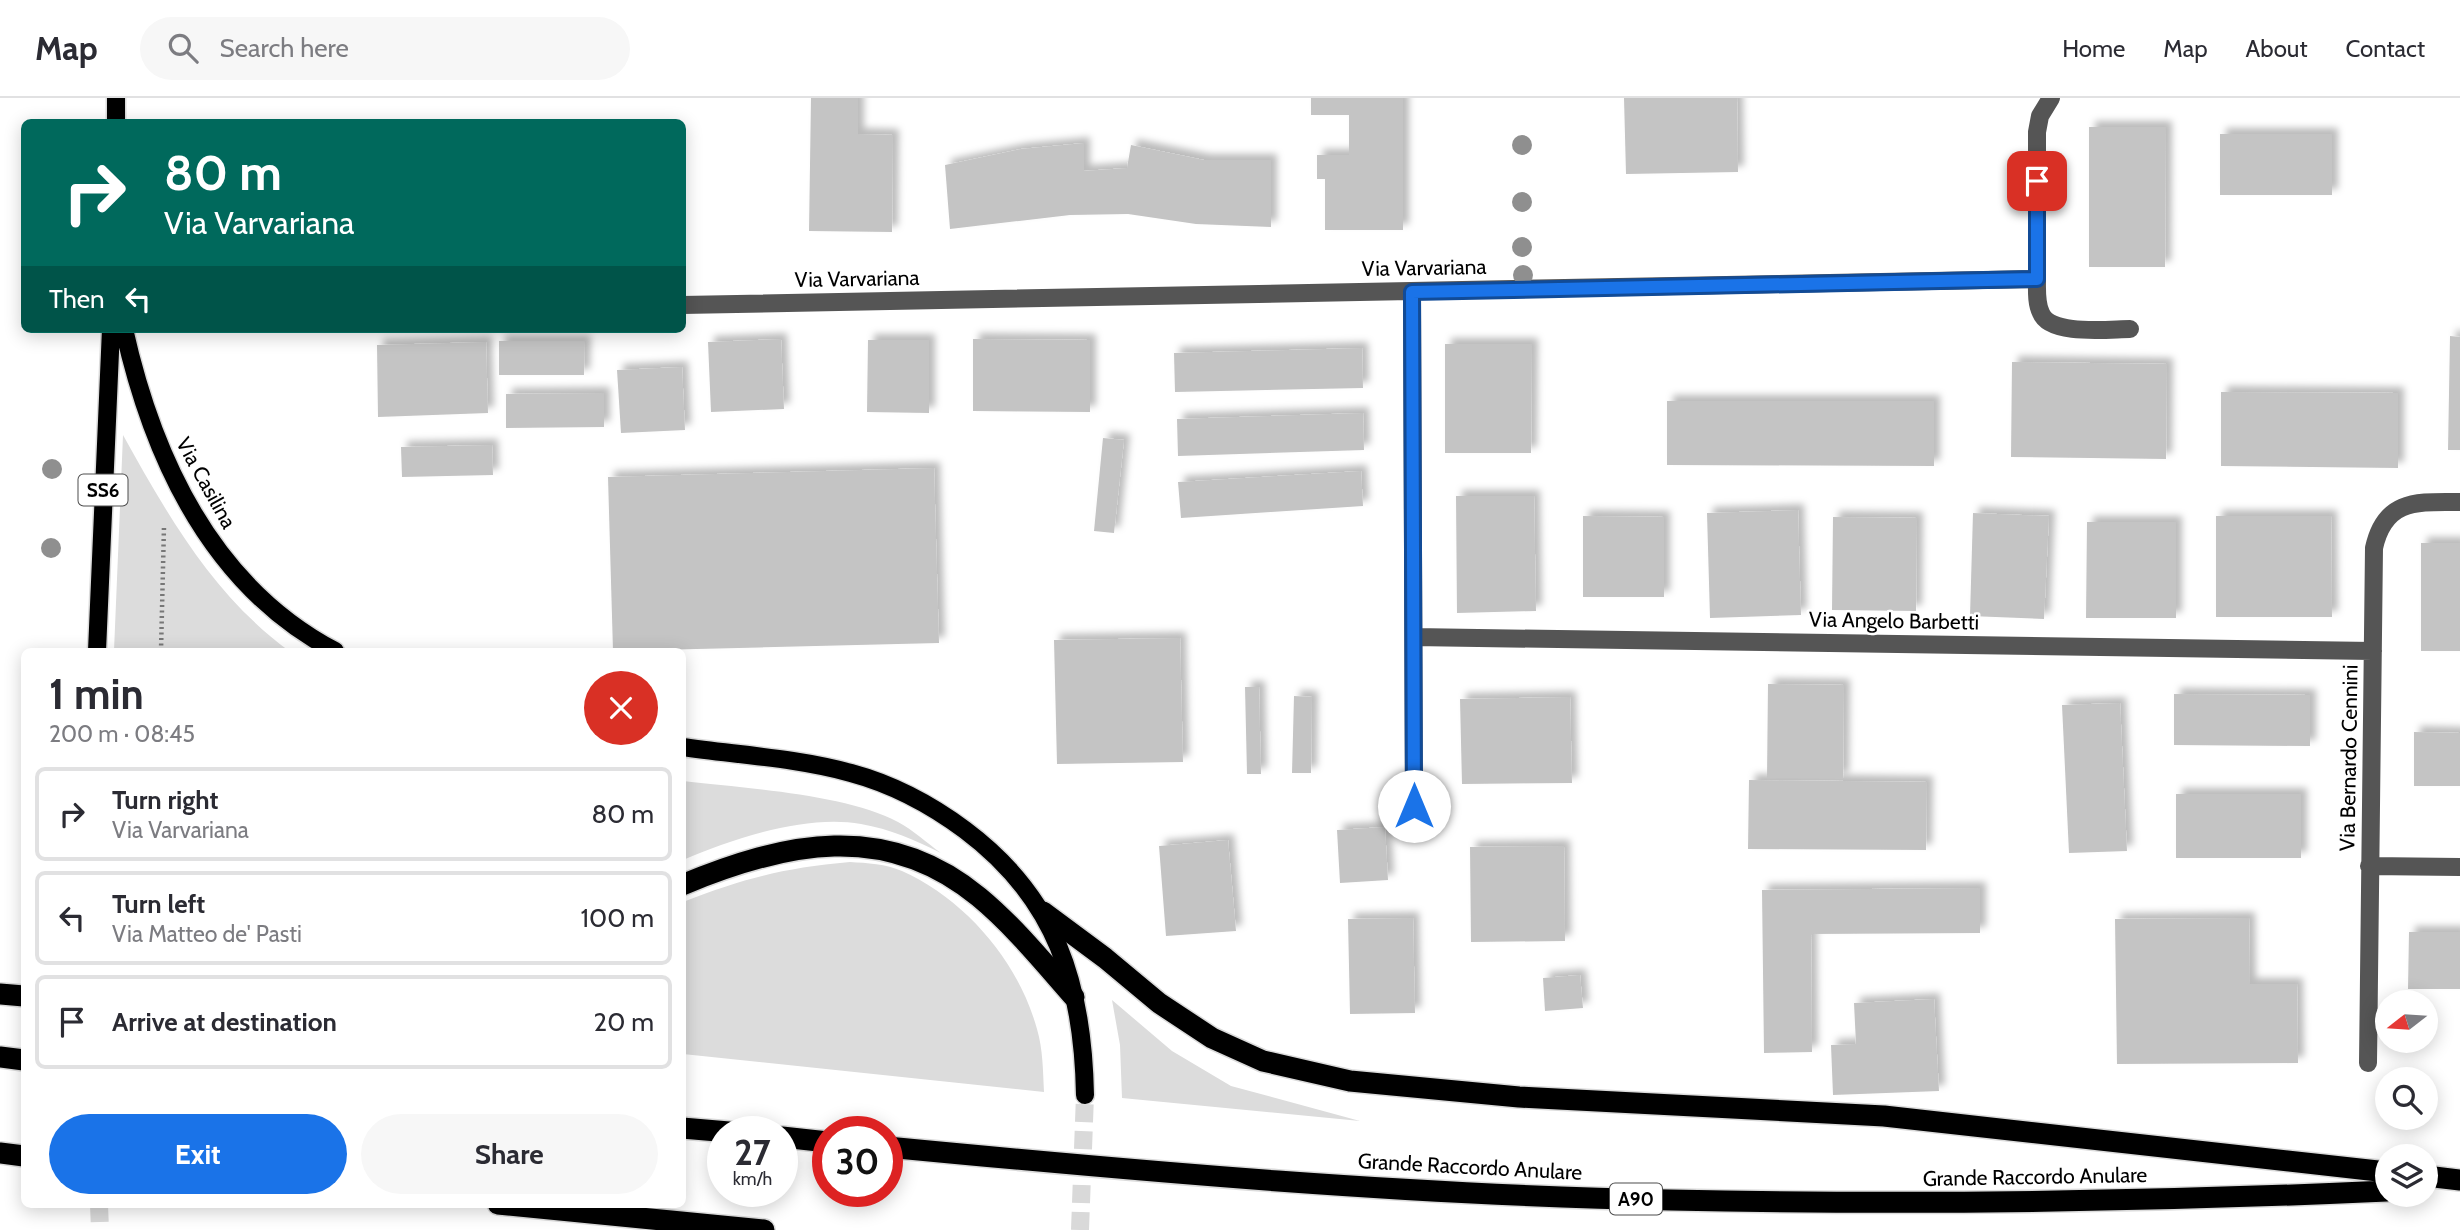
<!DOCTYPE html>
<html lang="en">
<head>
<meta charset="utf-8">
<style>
  body { margin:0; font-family:Cabin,sans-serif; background:#f7f7f7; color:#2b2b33; height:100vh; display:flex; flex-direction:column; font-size:26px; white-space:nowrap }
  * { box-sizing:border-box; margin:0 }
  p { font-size:23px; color:#7c7c81 }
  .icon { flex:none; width:38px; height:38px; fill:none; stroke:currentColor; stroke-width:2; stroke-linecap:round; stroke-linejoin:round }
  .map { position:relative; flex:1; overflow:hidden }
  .side { position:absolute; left:21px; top:550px; width:665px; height:560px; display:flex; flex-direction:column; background:#fff; border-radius:10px; box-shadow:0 4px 18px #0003 }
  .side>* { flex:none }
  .hud { position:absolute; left:21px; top:21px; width:665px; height:214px; border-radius:10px; box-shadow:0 4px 18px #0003; background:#00695c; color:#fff; overflow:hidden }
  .needle { width:46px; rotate:253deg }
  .tools { position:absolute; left:2375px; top:892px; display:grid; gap:14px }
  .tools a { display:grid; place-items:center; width:63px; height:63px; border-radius:50%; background:#fff; box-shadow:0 4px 18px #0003; font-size:35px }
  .speed { position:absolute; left:707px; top:1018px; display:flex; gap:14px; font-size:35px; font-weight:700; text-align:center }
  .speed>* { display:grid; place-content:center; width:91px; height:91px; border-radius:50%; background:#fff; box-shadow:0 4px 18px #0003; line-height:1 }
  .speed small { font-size:18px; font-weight:400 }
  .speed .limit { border:10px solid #d22; background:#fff; color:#111 }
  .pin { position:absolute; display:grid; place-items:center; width:60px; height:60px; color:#fff; margin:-30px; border-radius:14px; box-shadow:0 4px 10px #0006 }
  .me { position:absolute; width:77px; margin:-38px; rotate:0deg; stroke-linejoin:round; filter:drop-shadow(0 0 5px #0008) }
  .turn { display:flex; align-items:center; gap:24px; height:147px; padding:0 28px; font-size:32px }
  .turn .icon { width:91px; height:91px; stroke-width:2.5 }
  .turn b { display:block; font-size:49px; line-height:60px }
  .then { display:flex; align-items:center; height:66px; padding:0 28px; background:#0003; gap:14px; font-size:26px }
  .round { display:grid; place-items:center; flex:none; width:74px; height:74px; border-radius:37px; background:#f7f7f7 }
  .summary { display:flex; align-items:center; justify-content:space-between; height:119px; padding:0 28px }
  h1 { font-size:42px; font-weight:800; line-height:52px }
  .action { display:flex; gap:14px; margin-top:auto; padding:14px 28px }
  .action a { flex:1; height:80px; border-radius:42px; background:#1a73e8; color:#fff; font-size:28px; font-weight:800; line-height:80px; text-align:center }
  .action a+a { background:#f7f7f7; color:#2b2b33 }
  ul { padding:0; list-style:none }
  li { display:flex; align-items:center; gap:21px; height:94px; margin:0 14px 10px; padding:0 14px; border:4px solid #e1e1e2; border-radius:10px }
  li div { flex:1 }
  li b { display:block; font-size:26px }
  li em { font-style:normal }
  header { display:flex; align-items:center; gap:42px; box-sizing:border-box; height:98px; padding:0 35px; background:#fff; border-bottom:2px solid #e1e1e2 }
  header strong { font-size:33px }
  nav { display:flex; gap:38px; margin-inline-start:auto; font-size:24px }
  .search { width:490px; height:63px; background:#f7f7f7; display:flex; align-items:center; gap:18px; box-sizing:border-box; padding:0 24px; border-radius:38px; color:#7c7c81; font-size:26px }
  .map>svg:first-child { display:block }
  .green { fill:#dcdcdc }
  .building { fill:#c4c4c4; filter:url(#shadow) }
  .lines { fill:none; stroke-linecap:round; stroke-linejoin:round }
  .major-tunnel { stroke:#d9d9d9; stroke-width:18; stroke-dasharray:18 9; stroke-linecap:butt }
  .major-casing { stroke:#dbdbdb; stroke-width:21 }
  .highway-casing { stroke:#dbdbdb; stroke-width:24 }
  .path { stroke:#777; stroke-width:4.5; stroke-dasharray:2 3.5; stroke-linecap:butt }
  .minor { stroke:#555; stroke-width:18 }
  .major { stroke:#000; stroke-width:18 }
  .highway { stroke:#000; stroke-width:21 }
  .tree { fill:#8f8f8f }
  .route-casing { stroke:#114b97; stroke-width:18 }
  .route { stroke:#1a73e8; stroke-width:12 }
  .labels { text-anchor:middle; stroke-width:5; stroke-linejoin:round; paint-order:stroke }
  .shield { fill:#fff; stroke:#4c4c4c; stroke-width:2 }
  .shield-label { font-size:19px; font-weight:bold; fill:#000 }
  .street-label { font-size:21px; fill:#000; stroke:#fff }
</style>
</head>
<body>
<header>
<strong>Map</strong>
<div class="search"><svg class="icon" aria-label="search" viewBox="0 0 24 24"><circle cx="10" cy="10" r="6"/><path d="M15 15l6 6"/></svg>Search here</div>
<nav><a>Home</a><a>Map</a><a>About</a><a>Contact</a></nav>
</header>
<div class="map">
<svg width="2460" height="1132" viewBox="0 0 2460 1132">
  <defs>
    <filter id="shadow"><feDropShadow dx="6" dy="-6" stdDeviation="3.5" flood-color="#0004"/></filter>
  </defs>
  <rect width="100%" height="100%" fill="#fff"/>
  <path class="green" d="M123 337C168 418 213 497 289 553H114Z
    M683 683C742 690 846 696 898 724 913 732 927 745 941 755 915 742 890 731 861 726 806 716 732 741 683 762Z
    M850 764C867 765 886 766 902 773 966 802 1018 863 1037 931 1043 951 1043 974 1044 994L683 956V804C744 780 784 770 850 764Z
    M1112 902 1172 953 1231 988 1360 1023 1122 1000 1120 947Z"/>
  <path class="building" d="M811 0H858V36L893 37 892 134 809 133Z
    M1311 0H1403V132H1325V81H1317V57H1349V17H1311Z
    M1624 0H1737L1738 74 1626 76Z
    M2089 29H2166L2165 169H2089Z
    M2220 36H2332V97H2220Z
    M1084 45V73L1127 70 1131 47 1204 62H1271V129L1196 126 1128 116 1070 117 950 131 945 67 1021 51Z
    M2450 238 2460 239V352H2448Z
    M781 241 784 311 711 314 708 244Z
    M973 241 1090 242V314L973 313Z
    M868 242H929V315L867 314Z
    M499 243H585L584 277H499Z
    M486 244 488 315 378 319 377 247Z
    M1445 246H1532L1531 355H1445Z
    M1362 250 1363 290 1175 294 1174 255Z
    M2012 264 2167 266 2166 361 2011 359Z
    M682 269 685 332 621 335 617 272Z
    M2221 294 2398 295V370L2221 368Z
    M604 295V329L506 330V296Z
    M1667 303H1934V368L1667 367Z
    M1363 315 1364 352 1178 358 1177 321Z
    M1103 340 1124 342 1114 435 1094 433Z
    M492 347 493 377 402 379 401 349Z
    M934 370 939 545 613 553 608 379Z
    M1361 373 1363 408 1181 420 1178 384Z
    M1456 398H1534L1536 513 1457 515Z
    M1798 412 1801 517 1710 520 1707 415Z
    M1973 415 2049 418 2044 521 1970 518Z
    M1583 418 1664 419V499H1583Z
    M2216 418H2331L2332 519H2216Z
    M1833 419 1917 420 1916 513 1832 512Z
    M2087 424H2176V520H2086Z
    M2421 445H2460V553H2421Z
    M1180 540 1183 664 1057 666 1054 542Z
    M1768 586 1844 587 1843 680H1767Z
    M1245 589H1259L1261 676H1247Z
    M2174 596 2310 597V648L2174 647Z
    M1294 598 1312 599 1311 675H1292Z
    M1570 599 1572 685 1462 686 1460 601Z
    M2120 605 2127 753 2069 755 2062 607Z
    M2414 634 2460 635V688H2414Z
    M1749 682 1927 684 1926 752 1748 751Z
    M2176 696H2301V760H2176Z
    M1385 729 1388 782 1340 785 1337 732Z
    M1228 742 1236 833 1166 838 1159 748Z
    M1564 748 1565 843 1471 844 1470 749Z
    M1980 790V835L1811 836 1812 954 1764 955 1762 792Z
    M1413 820 1415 915 1350 916 1348 821Z
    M2249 820 2250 886H2297L2298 965 2117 966 2115 821Z
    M2409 834H2460V891H2408Z
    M1580 877 1583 910 1545 913 1543 880Z
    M1934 901 1939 993 1833 997 1831 947 1856 946 1854 905Z"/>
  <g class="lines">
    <path class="major-tunnel" d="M99 1106 100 1132
      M1080 1132 1085 997"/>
    <defs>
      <path id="major" d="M116 24V0
        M124 231C153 361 213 489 335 553
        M97 553 111 231
        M682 649C738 657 797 660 851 675 892 686 930 706 965 732 1056 800 1083 886 1085 997"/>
      <path id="highway" d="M682 787C785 744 886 722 979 799 1014 828 1044 865 1074 899
        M1043 814 1105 860 1159 905 1212 940 1263 963 1350 983 1519 999 1884 1018 2387 1074
        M0 896 24 898
        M0 959 24 962
        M682 1030 729 1034
        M782 1039 828 1044
        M887 1049C1148 1074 1408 1097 1670 1102 1909 1107 2148 1104 2387 1093
        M0 1055 24 1058
        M2426 1078 2460 1082
        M498 1106 764 1132"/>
    </defs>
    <use href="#major" class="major-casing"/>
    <use href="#highway" class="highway-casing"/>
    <path class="path" d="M161 553 164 428"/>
    <path class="minor" d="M2037 181V34L2040 18 2051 0
      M1412 194 1414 708
      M682 207 2037 181C2037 192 2036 205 2041 215 2050 238 2109 231 2130 231
      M1414 539 2373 553
      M2369 768 2460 769
      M2368 965 2374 450C2385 400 2418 404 2460 404"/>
    <use href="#major" class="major"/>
    <use href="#highway" class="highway"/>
  </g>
  <g class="tree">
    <circle cx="1522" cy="47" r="10"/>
    <circle cx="1522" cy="104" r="10"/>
    <circle cx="1522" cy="149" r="10"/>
    <circle cx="1523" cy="177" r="10"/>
    <circle cx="52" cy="371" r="10"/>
    <circle cx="51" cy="450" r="10"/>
  </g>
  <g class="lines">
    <defs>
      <path id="route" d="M1414 708 1412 194 2037 181V83"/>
    </defs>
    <use href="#route" class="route-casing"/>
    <use href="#route" class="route"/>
  </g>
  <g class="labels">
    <g class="shield">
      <rect x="78.5" y="376.5" width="49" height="31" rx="5"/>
      <rect x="1610" y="1085.5" width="52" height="31" rx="5"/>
    </g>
    <g class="shield-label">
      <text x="103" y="399">SS6</text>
      <text x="1636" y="1108">A90</text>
    </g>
    <g class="street-label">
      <text transform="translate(1424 170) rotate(-1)" y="7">Via Varvariana</text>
      <text transform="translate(857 181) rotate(-1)" y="7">Via Varvariana</text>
      <text transform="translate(206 385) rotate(61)" y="7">Via Casilina</text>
      <text transform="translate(1894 523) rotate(1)" y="7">Via Angelo Barbetti</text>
      <text transform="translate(2349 660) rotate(-89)" y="7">Via Bernardo Cennini</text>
      <text transform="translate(1470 1069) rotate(3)" y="7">Grande Raccordo Anulare</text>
      <text transform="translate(2035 1079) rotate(-1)" y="7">Grande Raccordo Anulare</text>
    </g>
  </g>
</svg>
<div class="tools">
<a><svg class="needle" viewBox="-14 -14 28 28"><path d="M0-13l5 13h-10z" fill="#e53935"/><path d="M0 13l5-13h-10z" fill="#7c7c81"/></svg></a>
<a><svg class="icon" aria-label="search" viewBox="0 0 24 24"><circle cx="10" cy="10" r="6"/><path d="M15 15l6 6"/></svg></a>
<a><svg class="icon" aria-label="layers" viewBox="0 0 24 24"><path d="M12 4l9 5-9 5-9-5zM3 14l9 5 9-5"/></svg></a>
</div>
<div class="speed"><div>27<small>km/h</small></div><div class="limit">30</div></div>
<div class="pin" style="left:2037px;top:83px;background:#d93025"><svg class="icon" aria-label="arrive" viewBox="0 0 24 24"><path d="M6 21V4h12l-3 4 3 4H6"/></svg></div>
<svg class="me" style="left:1414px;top:708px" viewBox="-20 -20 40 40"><circle r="19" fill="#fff"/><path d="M0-13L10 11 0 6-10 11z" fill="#1a73e8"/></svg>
<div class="hud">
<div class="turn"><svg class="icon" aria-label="right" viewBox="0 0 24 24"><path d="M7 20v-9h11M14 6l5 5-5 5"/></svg><div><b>80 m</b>Via Varvariana</div></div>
<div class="then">Then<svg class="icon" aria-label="left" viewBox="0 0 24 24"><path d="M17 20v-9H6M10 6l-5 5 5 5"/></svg></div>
</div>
<section class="side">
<div class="summary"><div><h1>1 min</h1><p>200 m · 08:45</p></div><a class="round" style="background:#d93025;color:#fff"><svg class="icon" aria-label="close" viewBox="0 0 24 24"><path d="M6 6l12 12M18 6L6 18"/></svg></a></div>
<ul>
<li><svg class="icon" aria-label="right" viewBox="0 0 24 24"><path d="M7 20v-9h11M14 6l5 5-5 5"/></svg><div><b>Turn right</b><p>Via Varvariana</p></div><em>80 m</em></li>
<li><svg class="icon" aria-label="left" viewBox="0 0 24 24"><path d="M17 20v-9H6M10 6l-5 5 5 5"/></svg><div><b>Turn left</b><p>Via Matteo de' Pasti</p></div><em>100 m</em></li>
<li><svg class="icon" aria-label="arrive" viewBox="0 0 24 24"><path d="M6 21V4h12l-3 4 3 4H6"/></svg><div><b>Arrive at destination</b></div><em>20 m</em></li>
</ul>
<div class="action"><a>Exit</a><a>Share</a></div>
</section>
</div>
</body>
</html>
